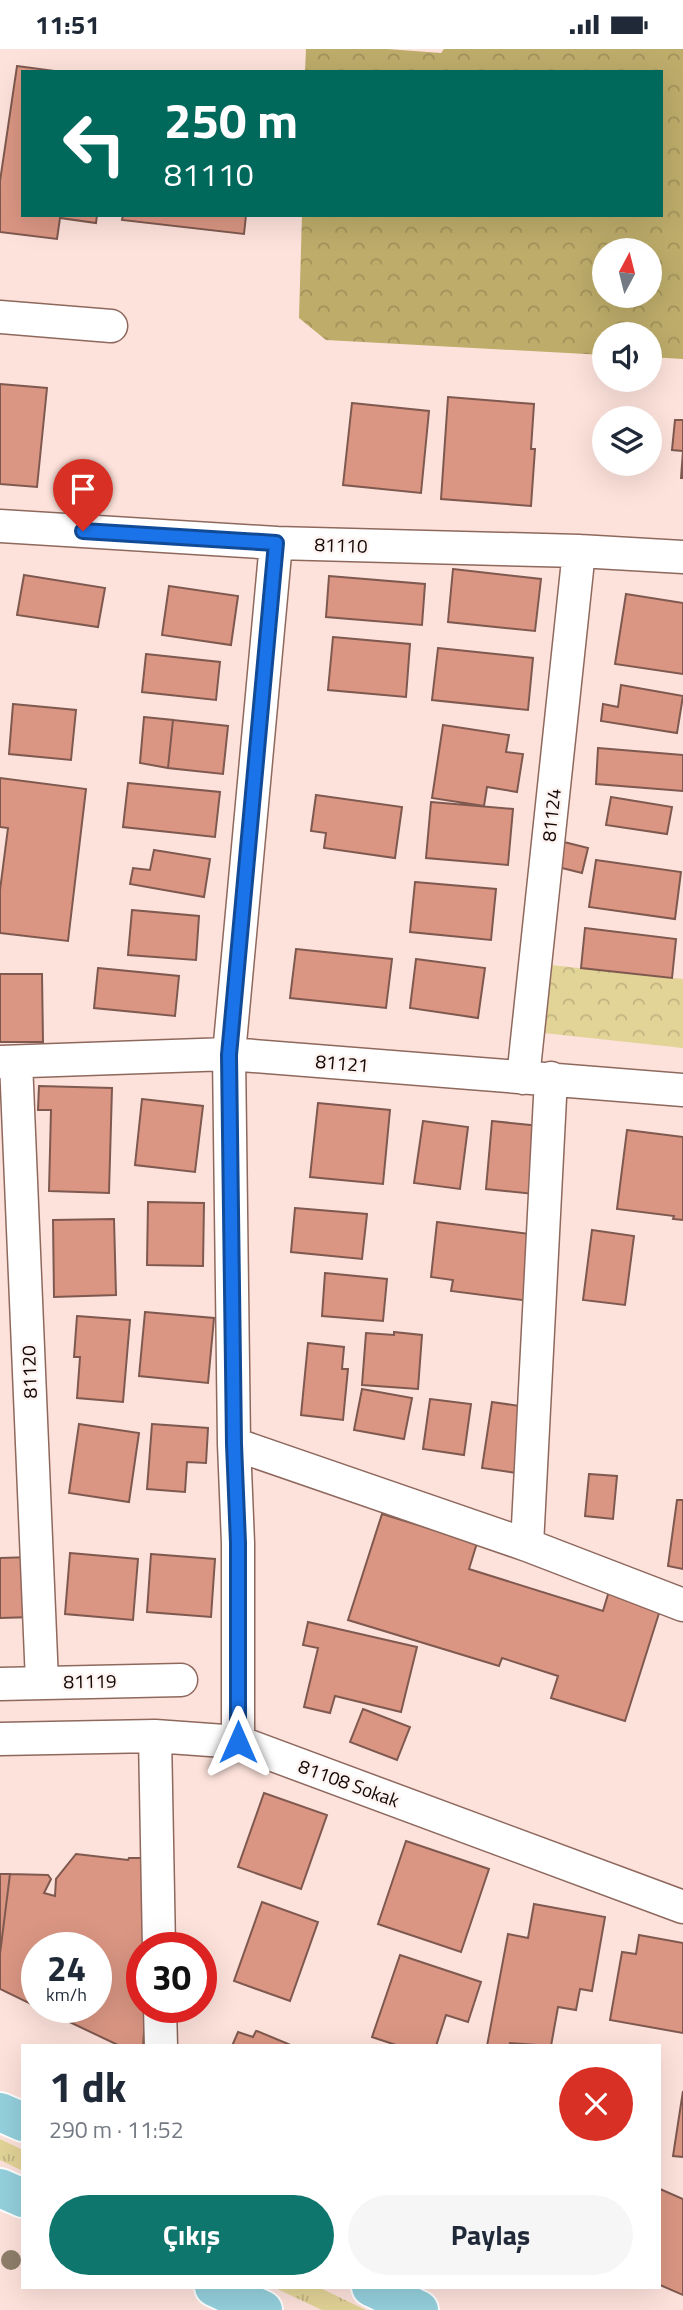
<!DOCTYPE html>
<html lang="tr">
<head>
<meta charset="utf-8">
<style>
  body { margin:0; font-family:"Titillium Web",sans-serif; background:#f6f6f7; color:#1f2937; height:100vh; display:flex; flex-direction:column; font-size:26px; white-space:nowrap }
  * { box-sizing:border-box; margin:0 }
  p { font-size:23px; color:#747a83 }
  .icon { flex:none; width:38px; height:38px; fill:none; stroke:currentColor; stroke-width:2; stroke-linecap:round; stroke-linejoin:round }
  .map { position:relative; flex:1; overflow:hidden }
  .sheet { position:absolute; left:21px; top:1995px; width:640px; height:245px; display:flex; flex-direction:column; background:#fff; border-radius:0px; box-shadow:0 7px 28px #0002 }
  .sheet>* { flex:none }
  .hud { position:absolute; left:21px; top:21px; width:642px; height:147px; border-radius:0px; box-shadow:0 7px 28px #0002; background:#00695c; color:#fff; overflow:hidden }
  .needle { width:46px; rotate:7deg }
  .buttons { position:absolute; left:592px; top:189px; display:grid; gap:14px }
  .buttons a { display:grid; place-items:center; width:70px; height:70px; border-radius:50%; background:#fff; box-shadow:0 7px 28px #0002; font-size:35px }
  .speed { position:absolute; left:21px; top:1883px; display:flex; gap:14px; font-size:35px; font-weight:700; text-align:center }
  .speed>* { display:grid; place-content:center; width:91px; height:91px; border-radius:50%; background:#fff; box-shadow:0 7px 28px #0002; line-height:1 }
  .speed small { font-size:18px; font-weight:400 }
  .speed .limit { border:10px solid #d22; background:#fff; color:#111 }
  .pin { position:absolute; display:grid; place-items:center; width:60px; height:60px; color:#fff; margin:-72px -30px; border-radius:50% 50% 50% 0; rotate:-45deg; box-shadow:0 0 7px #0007 }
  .pin .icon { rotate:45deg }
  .me { position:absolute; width:77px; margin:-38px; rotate:0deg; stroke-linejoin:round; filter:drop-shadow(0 0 5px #0008) }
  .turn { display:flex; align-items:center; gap:24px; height:147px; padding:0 28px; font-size:32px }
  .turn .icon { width:91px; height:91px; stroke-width:2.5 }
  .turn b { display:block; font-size:49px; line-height:60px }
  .round { display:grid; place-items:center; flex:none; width:74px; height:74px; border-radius:37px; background:#f6f6f7 }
  .summary { display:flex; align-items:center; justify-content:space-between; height:119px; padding:0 28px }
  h1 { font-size:42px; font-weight:700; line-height:52px }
  .button { display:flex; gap:14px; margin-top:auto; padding:14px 28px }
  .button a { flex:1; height:80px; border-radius:42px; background:#0f766e; color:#fff; font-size:28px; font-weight:700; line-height:80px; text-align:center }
  .button a+a { background:#f6f6f7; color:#1f2937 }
  .status { display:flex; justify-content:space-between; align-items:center; height:49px; padding:0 35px; background:#fff; direction:ltr }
  .status svg { height:19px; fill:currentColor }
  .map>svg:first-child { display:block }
  .grass { fill:url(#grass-tufts) }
  .forest { fill:url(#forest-crowns); fill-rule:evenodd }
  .park { fill:url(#park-crowns) }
  .building { fill:#da9683; stroke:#7f594f; stroke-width:2 }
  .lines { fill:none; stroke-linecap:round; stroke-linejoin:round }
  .minor-casing { stroke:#8e685d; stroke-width:35 }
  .major-casing { stroke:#fff; stroke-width:42 }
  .minor { stroke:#fff; stroke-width:32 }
  .major { stroke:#94d0dd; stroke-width:38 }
  .tree { fill:#8f7f6b }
  .route-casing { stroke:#114b97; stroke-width:18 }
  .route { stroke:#1a73e8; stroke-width:12 }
  .labels { text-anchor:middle; stroke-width:5; stroke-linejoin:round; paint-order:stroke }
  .street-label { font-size:19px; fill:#160805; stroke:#fdf4f1 }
</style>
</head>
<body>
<div class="status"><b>11:51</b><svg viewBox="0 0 49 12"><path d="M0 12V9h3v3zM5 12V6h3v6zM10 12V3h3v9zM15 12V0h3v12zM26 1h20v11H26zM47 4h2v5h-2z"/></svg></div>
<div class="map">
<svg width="683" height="2261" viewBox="0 0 683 2261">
  <defs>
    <pattern id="grass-tufts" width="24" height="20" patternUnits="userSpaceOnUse" patternTransform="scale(1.75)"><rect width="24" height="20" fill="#e2d397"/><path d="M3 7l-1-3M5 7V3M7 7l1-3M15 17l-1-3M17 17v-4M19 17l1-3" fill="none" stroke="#c1b481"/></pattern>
    <pattern id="forest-crowns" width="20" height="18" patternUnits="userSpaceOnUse" patternTransform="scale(1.75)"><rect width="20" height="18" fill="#bdac6a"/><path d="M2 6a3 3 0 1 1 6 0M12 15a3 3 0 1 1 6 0" fill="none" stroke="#a2925a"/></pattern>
    <pattern id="park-crowns" width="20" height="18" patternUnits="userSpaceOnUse" patternTransform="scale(1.75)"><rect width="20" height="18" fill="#e2d397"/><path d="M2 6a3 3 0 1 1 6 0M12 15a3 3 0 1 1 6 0" fill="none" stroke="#c1b481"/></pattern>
  </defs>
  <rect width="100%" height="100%" fill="#fde2db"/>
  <path class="grass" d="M0 2090 23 2101V2122L0 2111Z
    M273 2238H318L366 2261H322Z"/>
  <path class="forest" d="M306 0H387L441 4 444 0H683V310L649 308V285H604V306L326 291 299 269 302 166H662V23H305ZM604 201H649V247H604Z"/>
  <path class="park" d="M541 915 683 930V999L534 983Z"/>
  <path class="building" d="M17 17 62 23H23V166H97L96 174 60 169 57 190 0 183V132Z
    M123 166H246L244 185 122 171Z
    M0 335 47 339 37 438 0 435Z
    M448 348 534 355 531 400H535L531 457 441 450Z
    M352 354 429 362 421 444 343 436Z
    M675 371H683V429H681L683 402 672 401Z
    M453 520 541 530 535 582 448 573Z
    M24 526 105 539 98 578 17 566Z
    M329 527 425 535 422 576 326 568Z
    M169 537 238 547 231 596 162 586Z
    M626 545 683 554V625L615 615Z
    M333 588 410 595 406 648 328 641Z
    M438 599 533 609 528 661 432 651Z
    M146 605 220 613 216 651 142 643Z
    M621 636 683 647 677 684 601 672 603 655 618 658Z
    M13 655 76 661 71 711 9 705Z
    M144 668 173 671 168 719 140 714Z
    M173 671 228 677 223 725 168 719Z
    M443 676 509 686 506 703 523 705 517 743 487 738 484 757 432 749Z
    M598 699 683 706V742L596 735Z
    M0 729 86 740 68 892 0 884V841L8 779 0 778Z
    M128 734 220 743 215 788 123 778Z
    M316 746 402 758 395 809 324 799 326 784 311 782Z
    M611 748 672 758 667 785 606 776Z
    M431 753 513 760 508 816 426 809Z
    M564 793 588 799 582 824 558 818Z
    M154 801 210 810 204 848 130 835 133 819 150 821Z
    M596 811 681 823 675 870 589 858Z
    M415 833 496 840 491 891 410 883Z
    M132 861 199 867 196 911 128 906Z
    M585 879 676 890 672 929 581 919Z
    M296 900 392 910 386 959 290 949Z
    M416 910 485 919 478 969 410 959Z
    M98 919 179 927 175 967 94 959Z
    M0 925H42L43 993H0Z
    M39 1037 112 1039 109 1144 49 1142 51 1061H38Z
    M142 1050 203 1057 195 1123 135 1116Z
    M318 1054 390 1061 383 1135 310 1128Z
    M423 1072 468 1078 460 1140 414 1134Z
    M492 1072 540 1077 534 1145 486 1140Z
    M627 1081 683 1088V1171L673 1170 674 1167 617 1160Z
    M148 1153 204 1154 203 1217 147 1216Z
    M295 1159 367 1165 362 1210 291 1203Z
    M114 1170 116 1246 54 1248 53 1171Z
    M437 1173 538 1186 530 1252 451 1242 453 1231 431 1228Z
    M592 1181 634 1187 625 1256 583 1251Z
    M325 1224 387 1230 383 1272 322 1267Z
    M145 1263 214 1269 208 1334 139 1327Z
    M77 1267 130 1271 123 1353 77 1349 80 1308H74Z
    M394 1283 422 1286 418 1340 362 1336 366 1284 394 1286Z
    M308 1294 344 1298 342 1320H348L343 1371 301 1366Z
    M362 1340 412 1349 404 1390 354 1381Z
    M430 1350 471 1355 464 1406 423 1400Z
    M492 1353 533 1359 523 1425 482 1419Z
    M79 1375 139 1384 129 1453 69 1444Z
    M152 1375 208 1379 206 1414 187 1413 185 1443 147 1440Z
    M589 1425 617 1427 613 1470 585 1467Z
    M677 1451H683V1520L668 1517Z
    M382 1465 477 1494 469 1520 603 1562 609 1542 661 1558 625 1672 551 1649 558 1627 502 1609 499 1617 348 1571Z
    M70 1504 138 1510 133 1571 65 1565Z
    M151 1505 215 1510 211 1568 147 1563Z
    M32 1508 33 1568 0 1569V1509Z
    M308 1573 417 1598 401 1663 335 1647 330 1664 304 1658 318 1599 303 1596Z
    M363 1660 410 1678 397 1711 350 1693Z
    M264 1744 327 1766 301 1840 238 1818Z
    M406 1792 489 1820 461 1903 378 1875Z
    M76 1805 128 1811 129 1809H141L150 1819 151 1899H142V1958H146L143 1997H120L38 1958H96V1899H37V1958L0 1940V1905L10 1825 48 1826 51 1830 44 1844 55 1847 56 1830Z
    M0 1825H10L0 1905Z
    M262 1853 318 1873 290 1952 234 1932Z
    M534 1855 605 1868 592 1942 580 1940 576 1961 558 1958 551 1997 510 1994 509 1997H487L508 1885 528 1889Z
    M639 1886 683 1894V1984L610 1971 622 1903 636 1905Z
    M400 1906 481 1933 468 1973 446 1966 436 1997H399L372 1988Z
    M256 1982H257L293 1997H232L238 1983 253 1988Z
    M683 2042V2108L673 2107Z
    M660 2140 683 2150V2246L660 2236Z"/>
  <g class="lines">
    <defs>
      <path id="minor" d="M0 268 111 277
        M0 477 276 494 579 502 683 508
        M0 1013 229 1005 683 1041
        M16 1013 42 1633
        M523 1029 579 502
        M234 1395 527 1496 683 1556
        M527 1496 551 1029
        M0 1635 181 1631
        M155 1687 159 1899
        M0 1690 155 1687 238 1693 683 1858
        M238 1693V1494L234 1395 229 1005 276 494
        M160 1958 161 1997"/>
      <path id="major" d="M0 2063 23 2073
        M0 2139 23 2149
        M214 2238 263 2261
        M371 2238 419 2261"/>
    </defs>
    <use href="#minor" class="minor-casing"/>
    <use href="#major" class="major-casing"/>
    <use href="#minor" class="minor"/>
    <use href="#major" class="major"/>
  </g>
  <circle class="tree" cx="11" cy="2211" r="10"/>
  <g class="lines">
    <defs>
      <path id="route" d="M83 482 276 494 229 1006 234 1395 238 1494V1693"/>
    </defs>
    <use href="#route" class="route-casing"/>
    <use href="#route" class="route"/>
  </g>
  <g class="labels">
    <g class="street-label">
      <text transform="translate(341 496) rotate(2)" y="7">81110</text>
      <text transform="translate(551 766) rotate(-84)" y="7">81124</text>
      <text transform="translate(342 1014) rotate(5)" y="7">81121</text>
      <text transform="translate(29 1323) rotate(-92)" y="7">81120</text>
      <text transform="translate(90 1632) rotate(-1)" y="7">81119</text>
      <text transform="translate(349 1734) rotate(20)" y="7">81108 Sokak</text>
    </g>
  </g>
</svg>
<div class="buttons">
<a><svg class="needle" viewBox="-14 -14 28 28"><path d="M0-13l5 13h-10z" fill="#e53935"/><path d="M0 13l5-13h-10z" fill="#747a83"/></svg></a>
<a><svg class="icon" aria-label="sound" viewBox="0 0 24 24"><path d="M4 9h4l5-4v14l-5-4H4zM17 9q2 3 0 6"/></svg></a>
<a><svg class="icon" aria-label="layers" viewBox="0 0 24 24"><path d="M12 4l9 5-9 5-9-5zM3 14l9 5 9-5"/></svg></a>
</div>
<div class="speed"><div>24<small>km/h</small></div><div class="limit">30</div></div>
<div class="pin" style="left:83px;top:482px;background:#d93025"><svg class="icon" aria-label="arrive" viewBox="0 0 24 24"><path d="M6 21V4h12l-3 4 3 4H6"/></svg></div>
<svg class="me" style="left:238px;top:1693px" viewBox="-20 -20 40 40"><path d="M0-17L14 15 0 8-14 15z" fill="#1a73e8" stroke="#fff" stroke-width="4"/></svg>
<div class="hud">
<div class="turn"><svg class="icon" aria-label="left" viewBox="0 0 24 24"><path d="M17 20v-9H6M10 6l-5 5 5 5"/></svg><div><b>250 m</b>81110</div></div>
</div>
<section class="sheet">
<div class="summary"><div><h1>1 dk</h1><p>290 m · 11:52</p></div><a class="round" style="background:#d93025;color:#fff"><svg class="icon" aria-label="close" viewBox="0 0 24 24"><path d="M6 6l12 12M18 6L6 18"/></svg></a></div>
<div class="button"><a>Çıkış</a><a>Paylaş</a></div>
</section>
</div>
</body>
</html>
